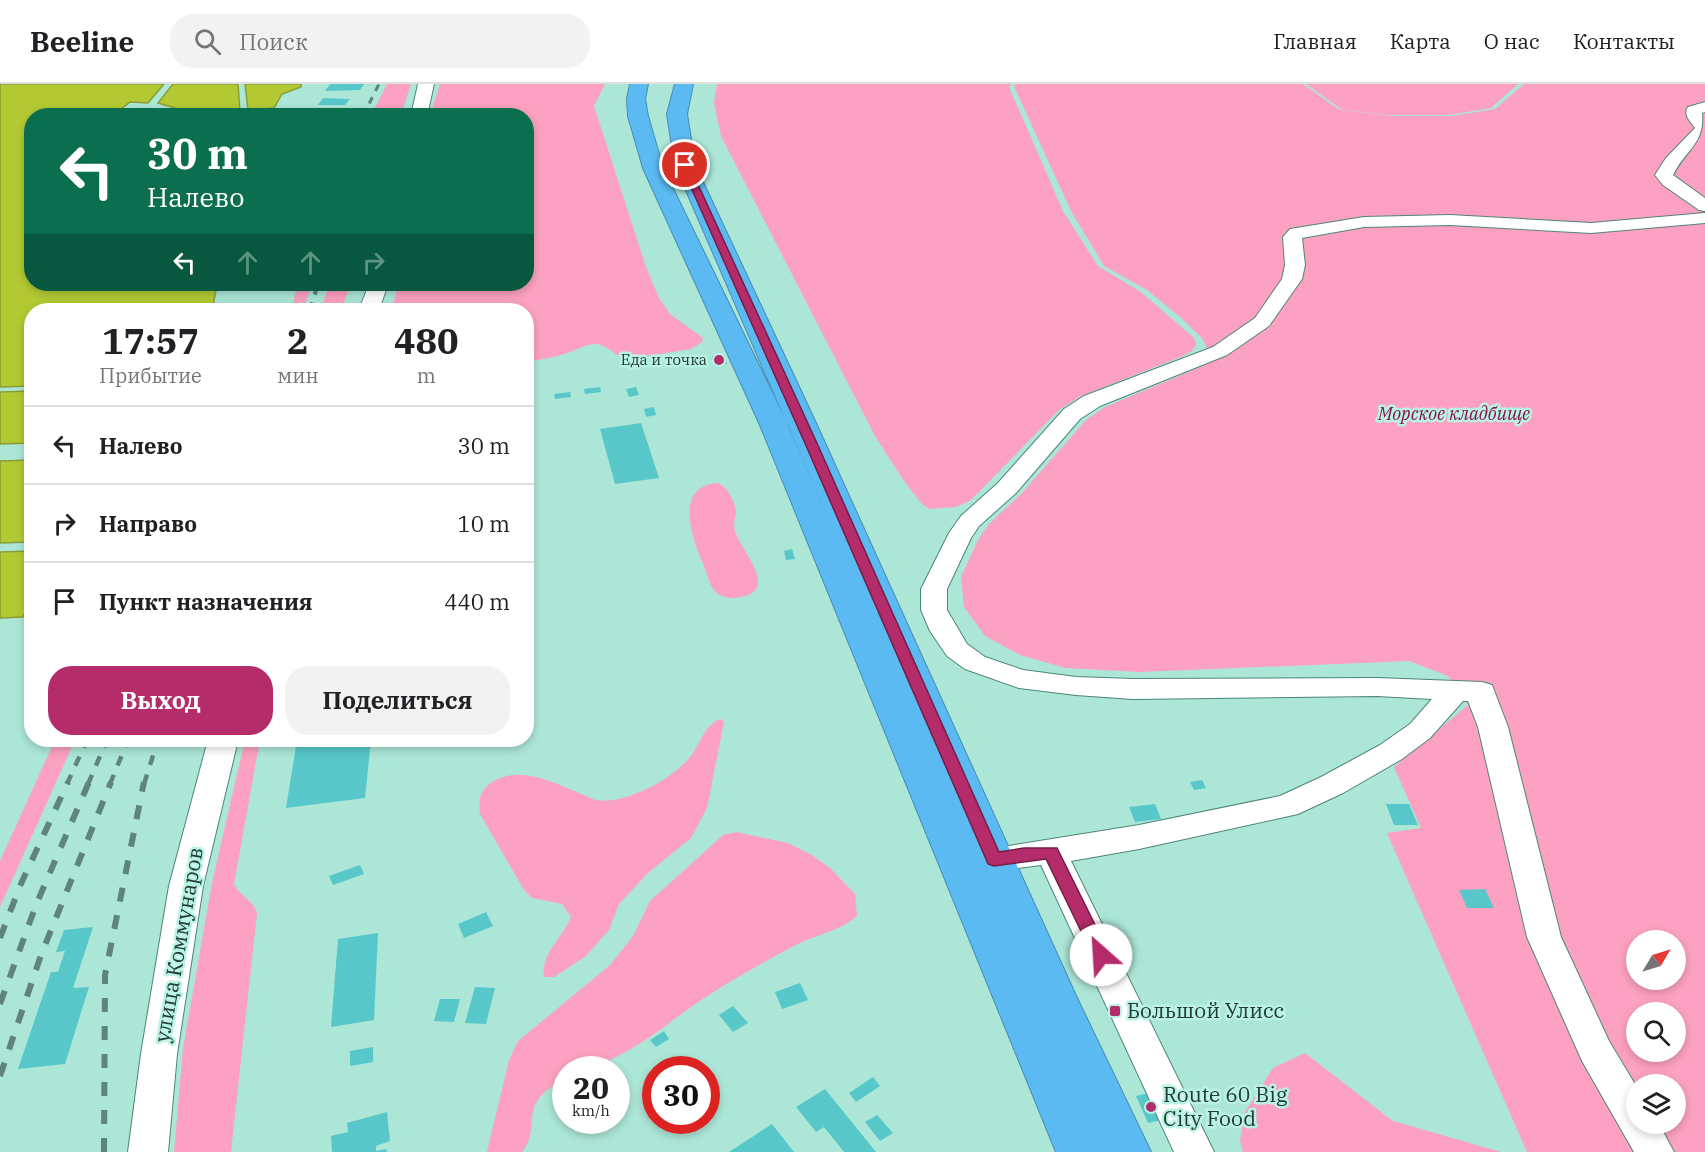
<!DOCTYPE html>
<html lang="ru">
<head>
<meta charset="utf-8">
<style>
  body { margin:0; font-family:"IBM Plex Serif",serif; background:#f2f2f2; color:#202124; height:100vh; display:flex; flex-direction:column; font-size:22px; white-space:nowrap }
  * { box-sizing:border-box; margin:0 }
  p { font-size:20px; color:#757577 }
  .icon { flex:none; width:33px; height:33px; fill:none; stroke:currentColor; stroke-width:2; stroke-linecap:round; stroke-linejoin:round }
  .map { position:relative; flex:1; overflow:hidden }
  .panel { position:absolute; left:24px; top:219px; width:510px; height:444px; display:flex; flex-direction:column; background:#fff; border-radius:24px; box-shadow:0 3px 9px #0003 }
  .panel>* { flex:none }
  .guide { position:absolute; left:24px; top:24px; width:510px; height:183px; border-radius:24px; box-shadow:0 3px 9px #0003; background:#0b6e4f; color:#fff; overflow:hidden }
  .needle { width:39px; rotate:52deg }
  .controls { position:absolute; left:1626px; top:846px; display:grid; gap:12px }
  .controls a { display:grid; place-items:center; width:60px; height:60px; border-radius:50%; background:#fff; box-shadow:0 3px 9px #0003; font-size:30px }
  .speed { position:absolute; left:552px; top:972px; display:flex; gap:12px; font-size:30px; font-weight:700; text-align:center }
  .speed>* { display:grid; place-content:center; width:78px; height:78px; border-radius:50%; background:#fff; box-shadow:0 3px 9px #0003; line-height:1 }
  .speed small { font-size:15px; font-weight:400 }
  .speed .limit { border:9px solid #d22; background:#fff; color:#111 }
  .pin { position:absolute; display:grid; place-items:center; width:51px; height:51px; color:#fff; margin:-26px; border:3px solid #fff; border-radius:50%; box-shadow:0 2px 6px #0007 }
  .me { position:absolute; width:66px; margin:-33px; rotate:334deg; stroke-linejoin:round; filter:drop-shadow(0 0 4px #0008) }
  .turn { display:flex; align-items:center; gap:21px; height:126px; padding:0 24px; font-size:27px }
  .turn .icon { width:78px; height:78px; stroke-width:2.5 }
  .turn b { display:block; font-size:42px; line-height:51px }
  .lanes { display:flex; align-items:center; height:57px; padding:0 24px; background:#0003; justify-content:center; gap:30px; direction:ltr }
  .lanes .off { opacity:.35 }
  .eta { display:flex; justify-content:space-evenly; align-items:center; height:102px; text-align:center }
  .eta b { font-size:36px; font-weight:700; line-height:42px }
  .action { display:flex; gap:12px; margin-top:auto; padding:12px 24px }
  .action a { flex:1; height:69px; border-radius:24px; background:#b52c6b; color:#fff; font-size:24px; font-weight:700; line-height:69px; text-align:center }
  .action a+a { background:#f2f2f2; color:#202124 }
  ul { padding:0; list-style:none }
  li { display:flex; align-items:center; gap:18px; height:78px; padding:0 24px; border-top:2px solid #e0e0e0 }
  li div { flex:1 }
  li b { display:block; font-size:22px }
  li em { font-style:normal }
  header { display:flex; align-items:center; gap:36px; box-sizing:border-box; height:84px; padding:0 30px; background:#fff; border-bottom:2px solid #e0e0e0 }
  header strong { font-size:28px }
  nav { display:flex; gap:33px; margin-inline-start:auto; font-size:21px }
  .search { width:420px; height:54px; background:#f2f2f2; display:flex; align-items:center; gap:15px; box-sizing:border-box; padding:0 21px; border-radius:24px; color:#757577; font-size:22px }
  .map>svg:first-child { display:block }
  .green { fill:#fca1c1; fill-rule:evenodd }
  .water { fill:#b3c933; stroke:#889e34; stroke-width:1.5 }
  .building { fill:#58c7ca }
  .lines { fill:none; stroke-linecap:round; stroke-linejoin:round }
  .street-casing { stroke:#4e8579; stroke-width:2 }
  .highway-casing { stroke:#488db0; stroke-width:2 }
  .street { fill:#fff; fill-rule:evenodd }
  .highway { fill:#5cbaf2; fill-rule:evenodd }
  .rail-far3 { stroke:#5e847b; stroke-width:3; stroke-dasharray:7 7; stroke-linecap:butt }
  .rail-far2 { stroke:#5e847b; stroke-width:4; stroke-dasharray:8 8; stroke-linecap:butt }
  .rail-far1 { stroke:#5e847b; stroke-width:4.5; stroke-dasharray:10 10; stroke-linecap:butt }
  .rail { stroke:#5e847b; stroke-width:6; stroke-dasharray:14 14; stroke-linecap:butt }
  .route { fill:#b52c6b; stroke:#761d46; stroke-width:1.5 }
  .poi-dot { fill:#b52c6b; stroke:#b9f3e4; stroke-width:2 }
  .labels { text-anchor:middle; stroke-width:5; stroke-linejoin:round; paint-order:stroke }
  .far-poi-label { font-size:15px; fill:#233a35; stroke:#b9f3e4; text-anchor:end }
  .park-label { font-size:18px; font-style:italic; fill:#89124d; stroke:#b9f3e4 }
  .near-street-label { font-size:21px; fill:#233a35; stroke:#b9f3e4 }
  .near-poi-label { font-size:21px; fill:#233a35; stroke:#b9f3e4; text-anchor:start }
</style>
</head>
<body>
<header>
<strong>Beeline</strong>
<div class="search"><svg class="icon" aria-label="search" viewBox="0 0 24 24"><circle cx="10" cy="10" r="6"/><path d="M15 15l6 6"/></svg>Поиск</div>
<nav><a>Главная</a><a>Карта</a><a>О нас</a><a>Контакты</a></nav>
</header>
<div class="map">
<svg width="1705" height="1068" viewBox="0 0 1705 1068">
  <rect width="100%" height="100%" fill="#ace6d7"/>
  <path class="green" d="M387 0H411L401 31H371Z
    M440 0H605L594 22 646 183 659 214 670 230 703 254 702 258 691 265 629 275C615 274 610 261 596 260 585 260 575 267 564 270 552 274 539 276 527 277L526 226H392L398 200H526V32L430 31Z
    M717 0H1011L1009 3 1063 127 1098 182 1141 208 1194 254 1196 261 1192 267 1183 272 1081 312 1059 326 971 416 956 423 929 425 921 419 902 394 875 352 721 52 714 19Z
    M1016 0H1303L1338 25 1391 32H1452L1495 25 1524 0H1705V1068H1527L1387 749 1421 744 1394 683 1468 621 1448 592 1409 577 1139 588 1066 584 1020 571 985 552 964 523 961 493 978 456 989 440 1021 410 1086 336 1105 323 1203 282 1210 272 1203 255 1179 232 1147 206 1104 182 1071 127 1014 2ZM1636 856H1676V896H1636ZM1636 928H1676V968H1636ZM1636 1000H1676V1040H1636Z
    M1306 0H1518L1491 24 1449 31H1387L1341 25Z
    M298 200H312L303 226H291Z
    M329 200H350L342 226H321Z
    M718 399C727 402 736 419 736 429 735 435 733 440 735 447 740 465 781 507 740 513 733 515 725 514 718 510 710 504 707 490 704 482 693 457 672 402 718 399Z
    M721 635 724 638 707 724 691 754 648 789 619 820 609 846 586 872 554 893H544C541 868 563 854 571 833L562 820 532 814 524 806 480 730C478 716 480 706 492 698 520 681 552 698 579 709 585 711 591 715 596 716 625 721 673 695 690 673 700 661 705 639 721 635Z
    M55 656H75L0 823V777Z
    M245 656H260L234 800C239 812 254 816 257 829L231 1068H174L183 965 212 799Z
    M736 748 788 759 812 771 830 784 855 810 857 832C839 848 813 851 792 863 764 878 735 894 709 911 666 938 619 986 566 986L565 995C555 1001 542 1007 536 1019 528 1035 536 1051 522 1068H487L509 976 518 957 610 881 633 852 650 817 723 751Z
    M1305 969 1393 1037 1501 1068H1243L1240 1056 1245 1028 1273 984Z"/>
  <path class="water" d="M0 0H164L148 19 130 18 114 31 32 32V200H95L94 203 144 200H223V202L216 206 212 226H32L31 302 0 303Z
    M173 0H238L240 28 243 31H175L178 25 158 19Z
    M245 0H301V3L282 10 274 24 248 26Z
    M31 307V359L0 360V308Z
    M31 376V458L0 459V377Z
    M31 467V517L23 533 0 534V468Z"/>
  <path class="building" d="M330 0H364L360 6 325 7Z
    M323 14 350 15 345 21H318Z
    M723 271 727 280 716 281 712 272Z
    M600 303 601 308 585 310 584 305Z
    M636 303 639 311 629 313 626 305Z
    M570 308 571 313 555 315 554 310Z
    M654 323 656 331 646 333 644 325Z
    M641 339 659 394 615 400 600 345Z
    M792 465 795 475 786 476 784 467Z
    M297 656H371L365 714 286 724Z
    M1202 696 1206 704 1194 706 1190 698Z
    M1155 720 1161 735 1135 738 1129 723Z
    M1386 720H1409L1418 741H1394Z
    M360 781 364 790 333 801 329 792Z
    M1485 805 1494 824H1467L1459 806Z
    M486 828 493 842 464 854 458 840Z
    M93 843 73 904 89 903 65 980 18 985 51 888H58L65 867 56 868 64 846Z
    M378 849 374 936 331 943 338 855Z
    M800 899 808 916 782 925 775 908Z
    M475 903 495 904 486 940 465 939Z
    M440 915H460L454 938 434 937Z
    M733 922 748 939 733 948 719 931Z
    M664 947 669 955 656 963 650 956Z
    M373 963V978L350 982V967Z
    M873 993 880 1002 856 1018 849 1009Z
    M825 1005 876 1068H844L824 1043 816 1048 796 1023Z
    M1153 1008 1166 1035 1148 1039 1136 1012Z
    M387 1028 390 1057 376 1062V1067L386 1065 387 1068H332L331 1052 348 1048 347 1039Z
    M877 1031 893 1049 880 1057 865 1038Z
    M677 1036H703L686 1048Z
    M772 1040 794 1068H729Z"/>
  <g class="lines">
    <defs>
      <path id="street" d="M418 0H434L427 32H411Z
        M1705 18V28L1702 29C1705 60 1686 65 1673 91L1705 114V127L1699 126 1663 101 1655 91 1666 74 1695 44C1690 37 1683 31 1688 23Z
        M1705 129V139L1591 149 1450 141 1364 143 1302 154 1305 181 1302 195 1269 242 1227 271 1100 322 1080 335 1016 409 979 442 971 454 947 505V526L967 560 985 573 1023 586 1076 593 1133 595 1377 594 1482 598 1492 601 1508 643 1561 853 1609 957 1636 1002V1040H1659L1674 1068H1634L1582 977 1527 853 1478 643 1468 617H1463L1430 654 1402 675 1343 709 1298 730 1139 765 1071 777 1214 1068H1174L1041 781 994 787 983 784 978 775 983 766 1139 741 1280 712 1321 693 1380 661 1410 640 1432 615 1377 612 1133 615 1076 611 1019 604 965 585 947 572 930 547 921 526V505L949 449 961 432 998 399 1064 325 1084 312 1213 263 1255 234 1282 195 1285 181 1283 153 1290 145 1364 133 1450 131 1591 139Z
        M369 200H388L379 226H359Z
        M208 656H238L203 802 177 970 168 1068H128L141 970 169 802Z"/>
      <path id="highway" d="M630 0H648L645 15 648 32 663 84 788 341 844 471 675 81 667 30 675 0H693L687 30 695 81 815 337 1077 914 1151 1068H1056L760 341 643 84 628 32 627 15Z"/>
    </defs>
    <use href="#street" class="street-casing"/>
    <use href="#highway" class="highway-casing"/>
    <use href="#street" class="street"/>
    <use href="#highway" class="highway"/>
    <path class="rail-far3" d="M363 32 379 0"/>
    <path class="rail-far2" d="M310 226 318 200"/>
    <path class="rail-far1" d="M67 700 87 656
      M88 700 107 656
      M110 700 128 656
      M144 700 158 656"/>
    <path class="rail" d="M0 854 20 802 68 698
      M0 920 36 821 89 698
      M0 992 41 871 111 698
      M104 1068 105 891 144 698"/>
  </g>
  <path class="route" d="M685 78 689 81 816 357 999 768 1024 764H1057L1110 871 1107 876 1101 878 1095 876 1046 775 994 782 988 780 986 775 804 357 681 81Z"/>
  <g class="poi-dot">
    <circle cx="719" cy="276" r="6"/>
    <rect x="1109" y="921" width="12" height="12" rx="3"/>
    <circle cx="1151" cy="1023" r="6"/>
  </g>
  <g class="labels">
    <g class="far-poi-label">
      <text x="707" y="281">Еда и точка</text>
    </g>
    <g class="park-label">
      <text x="1454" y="336">Морское кладбище</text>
    </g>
    <g class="near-street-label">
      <text transform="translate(179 861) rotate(-80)" y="7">улица Коммунаров</text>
    </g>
    <g class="near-poi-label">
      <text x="1127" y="934">Большой Улисс</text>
      <text x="1163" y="1018">Route 60 Big<tspan x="1163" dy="24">City Food</tspan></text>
    </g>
  </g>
</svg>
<div class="controls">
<a><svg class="needle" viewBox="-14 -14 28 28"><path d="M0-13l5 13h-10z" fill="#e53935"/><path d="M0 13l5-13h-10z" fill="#757577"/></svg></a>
<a><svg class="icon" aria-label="search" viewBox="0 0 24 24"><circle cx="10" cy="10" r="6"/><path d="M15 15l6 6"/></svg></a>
<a><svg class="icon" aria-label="layers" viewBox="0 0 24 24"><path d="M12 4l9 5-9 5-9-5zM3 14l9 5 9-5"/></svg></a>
</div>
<div class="speed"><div>20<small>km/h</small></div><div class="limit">30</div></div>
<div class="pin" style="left:685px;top:81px;background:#d93025"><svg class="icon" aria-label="arrive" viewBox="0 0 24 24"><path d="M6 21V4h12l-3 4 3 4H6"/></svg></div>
<svg class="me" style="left:1101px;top:871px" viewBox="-20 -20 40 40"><circle r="19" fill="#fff"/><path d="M0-13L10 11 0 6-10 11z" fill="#b52c6b"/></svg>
<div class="guide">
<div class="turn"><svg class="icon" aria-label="left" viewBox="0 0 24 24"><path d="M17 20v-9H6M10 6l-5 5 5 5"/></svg><div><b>30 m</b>Налево</div></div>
<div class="lanes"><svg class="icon" aria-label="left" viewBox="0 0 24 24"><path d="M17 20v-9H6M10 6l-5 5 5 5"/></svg><svg class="icon off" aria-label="ahead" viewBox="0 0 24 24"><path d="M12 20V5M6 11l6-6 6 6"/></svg><svg class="icon off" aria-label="ahead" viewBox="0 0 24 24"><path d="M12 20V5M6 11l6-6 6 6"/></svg><svg class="icon off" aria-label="right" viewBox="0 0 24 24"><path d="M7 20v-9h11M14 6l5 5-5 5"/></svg></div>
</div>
<section class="panel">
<div class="eta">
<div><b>17:57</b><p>Прибытие</p></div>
<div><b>2</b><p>мин</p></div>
<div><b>480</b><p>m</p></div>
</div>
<ul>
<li><svg class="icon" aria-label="left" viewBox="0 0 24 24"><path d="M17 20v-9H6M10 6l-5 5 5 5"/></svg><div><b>Налево</b></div><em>30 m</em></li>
<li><svg class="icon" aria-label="right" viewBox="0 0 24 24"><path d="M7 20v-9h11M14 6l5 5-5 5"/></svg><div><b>Направо</b></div><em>10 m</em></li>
<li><svg class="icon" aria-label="arrive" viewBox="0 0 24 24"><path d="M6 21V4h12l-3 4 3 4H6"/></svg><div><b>Пункт назначения</b></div><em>440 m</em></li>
</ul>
<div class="action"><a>Выход</a><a>Поделиться</a></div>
</section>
</div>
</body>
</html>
